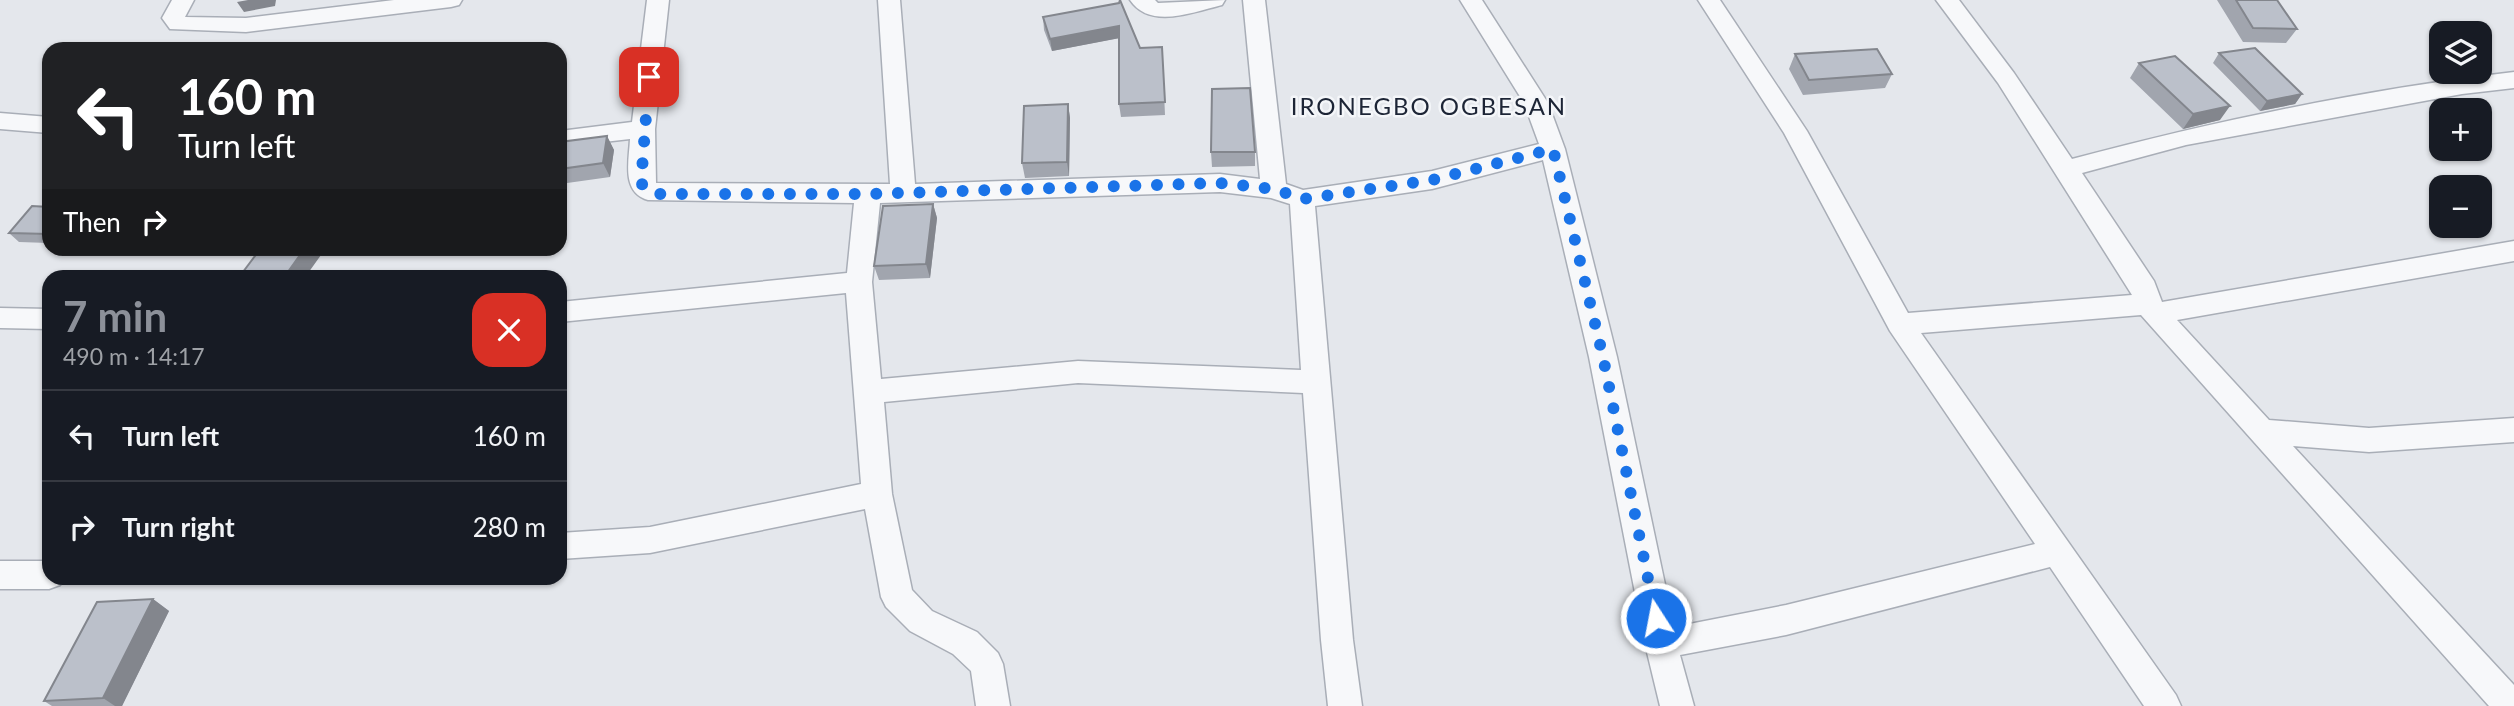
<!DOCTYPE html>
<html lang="en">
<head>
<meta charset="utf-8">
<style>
  body { margin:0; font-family:Lato,sans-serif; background:#242831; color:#f1f3f6; height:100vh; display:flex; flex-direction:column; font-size:26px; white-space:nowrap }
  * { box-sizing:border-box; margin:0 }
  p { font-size:23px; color:#9ea1a6 }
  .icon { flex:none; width:38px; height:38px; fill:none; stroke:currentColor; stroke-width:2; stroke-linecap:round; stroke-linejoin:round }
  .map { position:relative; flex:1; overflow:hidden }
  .drawer { position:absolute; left:42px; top:270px; width:525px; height:315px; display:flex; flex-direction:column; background:#171b24; border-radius:21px; box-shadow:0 2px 5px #0004 }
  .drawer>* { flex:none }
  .guide { position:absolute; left:42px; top:42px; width:525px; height:214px; border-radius:21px; box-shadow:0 2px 5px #0004; background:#202124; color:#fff; overflow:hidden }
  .controls { position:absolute; left:2429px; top:21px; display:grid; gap:14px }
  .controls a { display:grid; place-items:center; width:63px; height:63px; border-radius:14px; background:#171b24; box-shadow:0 2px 5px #0004; font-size:35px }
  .pin { position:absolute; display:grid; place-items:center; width:60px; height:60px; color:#fff; margin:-30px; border-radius:14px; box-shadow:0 4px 10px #0006 }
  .me { position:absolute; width:77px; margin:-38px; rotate:349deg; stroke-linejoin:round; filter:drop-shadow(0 0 5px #0008) }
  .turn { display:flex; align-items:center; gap:24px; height:147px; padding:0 21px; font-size:32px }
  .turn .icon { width:91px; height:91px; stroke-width:2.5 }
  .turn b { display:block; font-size:49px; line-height:60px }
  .then { display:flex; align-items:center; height:66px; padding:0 21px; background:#0003; gap:14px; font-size:26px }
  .round { display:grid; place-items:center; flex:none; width:74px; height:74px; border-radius:21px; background:#242831 }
  .overview { display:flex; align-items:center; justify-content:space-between; height:119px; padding:0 21px }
  h1 { font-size:42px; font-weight:700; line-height:52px; color:#8c9099 }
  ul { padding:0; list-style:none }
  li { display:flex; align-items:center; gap:21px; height:91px; padding:0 21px; border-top:2px solid #363941 }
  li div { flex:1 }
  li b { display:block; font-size:26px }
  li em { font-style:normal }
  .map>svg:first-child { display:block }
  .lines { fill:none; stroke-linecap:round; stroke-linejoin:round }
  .minor-casing { stroke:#a9aeb7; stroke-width:3 }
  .minor { fill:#f7f8fa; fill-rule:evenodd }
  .wall { fill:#a1a5ae }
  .shaded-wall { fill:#83868d }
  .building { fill:#bbc0ca; stroke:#83868d; stroke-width:2 }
  .route { stroke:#1a73e8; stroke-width:12; stroke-dasharray:0 21.6 }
  .labels { text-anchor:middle; stroke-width:5; stroke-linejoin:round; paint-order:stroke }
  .quarter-label { font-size:24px; letter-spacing:2px; fill:#1d2536; stroke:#f4f6f9 }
</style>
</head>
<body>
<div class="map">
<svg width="2514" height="706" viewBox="0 0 2514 706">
  <rect width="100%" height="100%" fill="#e4e7ec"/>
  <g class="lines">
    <defs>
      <path id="minor" d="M172 0H194L185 17 246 18 394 0H462L459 5 451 7 246 32 170 29 162 18Z
        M647 0H669L655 129 656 183 890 184 878 0H900L915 184 1220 174 1260 179 1243 0H1265L1286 184 1303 190 1432 171 1539 144 1524 103 1460 0H1482L1548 103 1565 149 1617 357 1674 627 1786 605 2035 544 1890 331 1784 133 1698 0H1720L1807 131 1908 313 2132 295 1998 83 1936 0H1959L2014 73 2072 159C2215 121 2367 89 2514 72V88L2462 94 2186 145 2082 173 2154 281 2162 302 2514 241V261L2177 320 2269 420 2369 428 2514 418V442L2369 452 2293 446 2514 685V706H2489L2141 315 1921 333 2176 695 2181 706H2144L2050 567 1786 635 1680 655 1694 706H1660L1645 644 1589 357 1543 160 1432 189 1315 206 1353 640 1362 706H1328L1321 640 1303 393 1078 383 884 402 892 494 912 590 932 611 977 632 998 653 1003 664 1010 706H976L971 671 953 654 910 631 886 607 881 597 865 509 650 553 560 559V533L650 527 861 484 846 293 560 322V302L847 273 854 203 648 200C621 192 629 161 630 139L560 147V131L632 122ZM1220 192 1271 198 1290 204 1301 370 1078 361 881 379 872 282 880 203Z
        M1130 0H1155L1158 3 1225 0 1222 5C1193 12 1150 30 1130 0Z
        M0 113 49 117V133L0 129Z
        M0 308 49 309V329L0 328Z
        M0 561H49V578H64L60 585 49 589H0Z"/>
    </defs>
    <use href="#minor" class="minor-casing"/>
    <use href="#minor" class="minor"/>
  </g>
  <path class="wall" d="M2217 0H2277L2297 29 2286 43 2243 42Z
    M1119 3 1140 48 1162 47 1165 115 1121 117 1119 104V38L1052 51 1044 30 1043 17Z
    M2219 53 2302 94 2295 104 2260 111 2213 63Z
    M1795 54 1892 74 1885 88 1803 95 1789 69Z
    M2139 63 2220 120 2183 129 2130 78Z
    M1068 104 1070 118 1069 176 1025 178 1022 163Z
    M607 136 614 150 610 177 560 184V142Z
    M1211 152H1255V166L1212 167Z
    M933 204 937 218 930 278 879 280 874 266Z
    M49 207V243L19 242 9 233Z
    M153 599 169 611 122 706H52L44 701Z"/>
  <path class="shaded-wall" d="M248 0H276L275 6 244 12 237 2Z
    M1119 26 1120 38 1052 51 1050 39Z
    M2302 94 2295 104 2260 111 2267 101Z
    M1068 104 1070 118 1069 176 1067 162Z
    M2230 106 2220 120 2183 129 2193 114Z
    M607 136 614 150 610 177 603 163Z
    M933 204 937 218 930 278 926 264Z
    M305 248H326L306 276H285Z
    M153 599 169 611 122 706H115L103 698Z"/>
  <path class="building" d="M1120 0 1140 48 1162 47 1165 102 1119 104V26L1050 39 1043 17 1119 3Z
    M2236 0H2277L2297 29 2253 28Z
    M2255 48 2302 94 2267 101 2219 53Z
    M1877 49 1892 74 1809 80 1795 54Z
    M2175 56 2230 106 2193 114 2139 63Z
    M1250 88 1255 152H1211L1212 89Z
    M1068 104 1067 162 1022 163 1024 106Z
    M607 136 603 163 560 169V142Z
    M933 204 926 264 874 266 883 206Z
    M32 206 49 207V234L9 233Z
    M261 248H305L285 276H240Z
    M153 599 103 698 44 701 97 602Z"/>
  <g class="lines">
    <path class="route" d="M649 77 641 183 648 191 660 194H868L1220 183 1274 189 1303 199 1432 180 1553 149 1603 357 1656 618"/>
  </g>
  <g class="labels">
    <g class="quarter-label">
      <text x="1429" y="115">IRONEGBO OGBESAN</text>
    </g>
  </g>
</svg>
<div class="controls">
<a><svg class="icon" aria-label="layers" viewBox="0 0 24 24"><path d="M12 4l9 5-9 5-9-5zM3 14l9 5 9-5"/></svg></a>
<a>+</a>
<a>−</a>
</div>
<div class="pin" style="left:649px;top:77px;background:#d93025"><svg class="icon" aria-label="arrive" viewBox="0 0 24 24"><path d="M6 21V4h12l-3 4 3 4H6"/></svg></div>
<svg class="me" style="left:1656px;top:618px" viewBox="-20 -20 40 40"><circle r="17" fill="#1a73e8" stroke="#fff" stroke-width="3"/><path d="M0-11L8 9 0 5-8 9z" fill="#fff"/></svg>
<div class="guide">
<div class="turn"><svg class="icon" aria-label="left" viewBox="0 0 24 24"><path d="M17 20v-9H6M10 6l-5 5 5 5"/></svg><div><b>160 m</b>Turn left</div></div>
<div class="then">Then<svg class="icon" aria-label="right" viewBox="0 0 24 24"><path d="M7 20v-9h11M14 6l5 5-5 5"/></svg></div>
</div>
<section class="drawer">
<div class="overview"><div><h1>7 min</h1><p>490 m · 14:17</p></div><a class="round" style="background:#d93025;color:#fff"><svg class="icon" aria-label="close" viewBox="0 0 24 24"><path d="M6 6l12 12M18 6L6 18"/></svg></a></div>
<ul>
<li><svg class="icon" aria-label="left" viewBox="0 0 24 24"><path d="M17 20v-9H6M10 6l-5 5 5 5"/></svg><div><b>Turn left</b></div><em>160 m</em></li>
<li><svg class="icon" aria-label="right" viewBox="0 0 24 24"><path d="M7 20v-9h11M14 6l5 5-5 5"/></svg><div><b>Turn right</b></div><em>280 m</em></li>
</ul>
</section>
</div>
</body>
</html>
